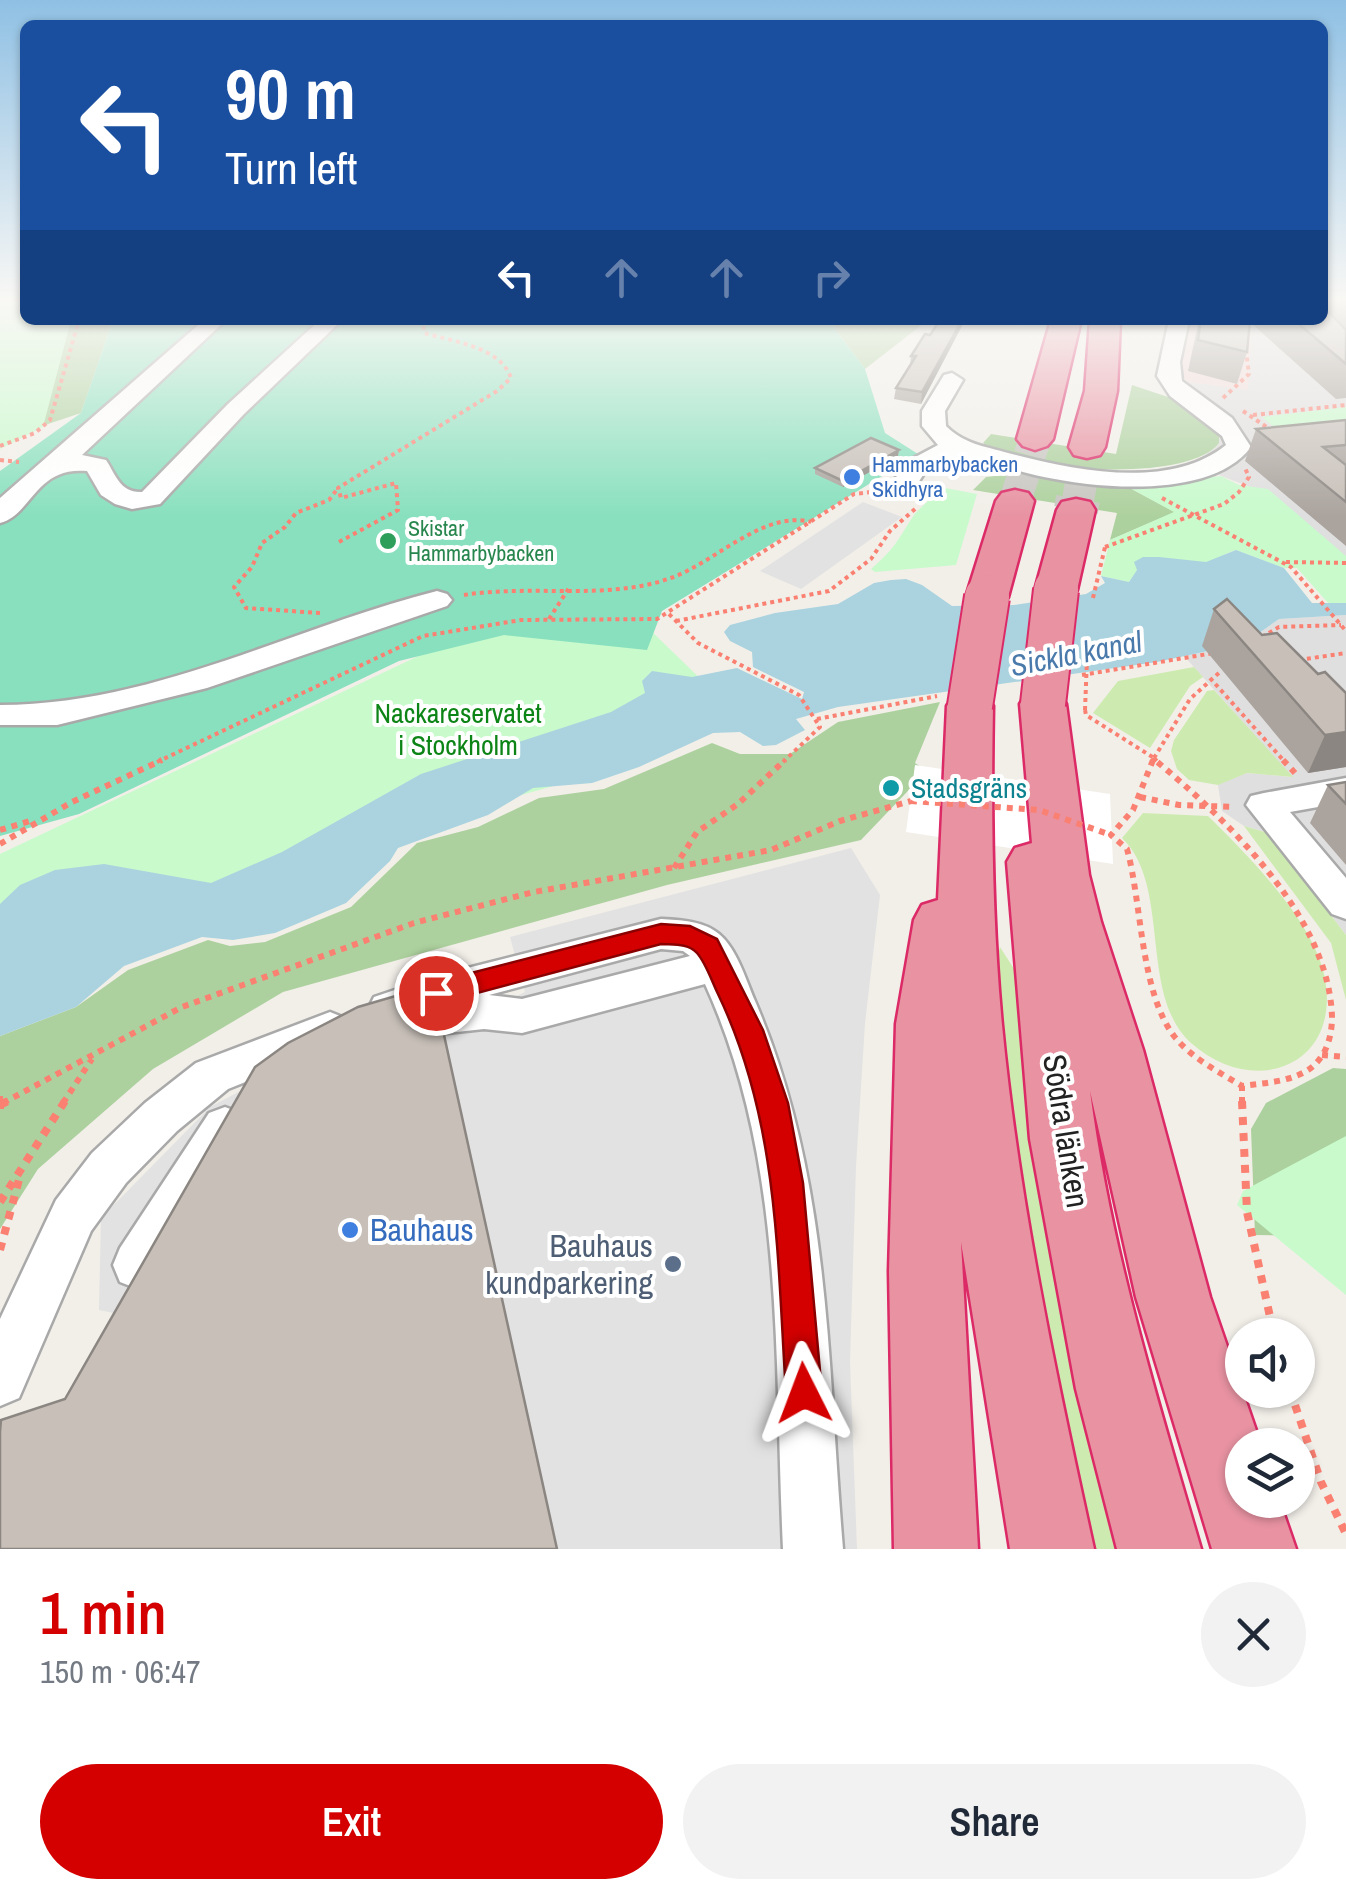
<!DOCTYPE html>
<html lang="en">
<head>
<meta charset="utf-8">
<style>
  body { margin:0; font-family:"Archivo Narrow",sans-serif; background:#f2f2f3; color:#1f2937; height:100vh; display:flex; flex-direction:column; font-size:38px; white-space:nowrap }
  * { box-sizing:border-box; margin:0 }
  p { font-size:32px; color:#747a83 }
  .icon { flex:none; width:55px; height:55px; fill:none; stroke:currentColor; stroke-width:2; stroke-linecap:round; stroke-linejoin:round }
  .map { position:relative; height:1549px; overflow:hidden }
  .drawer { display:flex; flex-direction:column; background:#fff; flex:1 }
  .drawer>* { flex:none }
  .guide { position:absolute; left:20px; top:20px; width:1308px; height:305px; border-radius:15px; box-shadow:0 2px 8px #0004; background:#1a4fa0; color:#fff; overflow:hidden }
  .tools { position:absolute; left:1225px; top:1318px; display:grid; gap:20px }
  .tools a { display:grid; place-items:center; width:90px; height:90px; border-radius:50%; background:#fff; box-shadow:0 2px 8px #0004; font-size:50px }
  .pin { position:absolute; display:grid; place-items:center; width:85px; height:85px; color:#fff; margin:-42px; border:5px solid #fff; border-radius:50%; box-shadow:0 2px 10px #0007 }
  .me { position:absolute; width:110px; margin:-55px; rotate:357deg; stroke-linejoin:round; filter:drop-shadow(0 0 8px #0008) }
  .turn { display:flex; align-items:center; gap:35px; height:210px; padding:0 40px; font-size:45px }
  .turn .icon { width:130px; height:130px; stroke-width:2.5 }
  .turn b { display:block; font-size:70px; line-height:85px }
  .lanes { display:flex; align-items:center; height:95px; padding:0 40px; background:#0003; justify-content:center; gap:50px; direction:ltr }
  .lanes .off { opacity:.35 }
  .round { display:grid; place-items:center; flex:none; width:105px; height:105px; border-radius:52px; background:#f2f2f3 }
  .head { display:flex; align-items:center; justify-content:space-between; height:170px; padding:0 40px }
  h1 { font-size:60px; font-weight:600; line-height:75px; color:#d40000 }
  .action { display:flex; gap:20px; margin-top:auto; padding:20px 40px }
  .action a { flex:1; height:115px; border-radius:60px; background:#d40000; color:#fff; font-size:40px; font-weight:600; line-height:115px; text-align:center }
  .action a+a { background:#f2f2f3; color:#1f2937 }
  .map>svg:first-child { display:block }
  .residential { fill:#e0dfdf }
  .commercial { fill:#f2dad9 }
  .grass { fill:#cdebb0 }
  .forest { fill:#add19e }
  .park { fill:#c8facc }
  .pitch { fill:#88e0be }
  .parking { fill:#e2e2e2 }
  .water { fill:#aad3df }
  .pier { fill:#fff }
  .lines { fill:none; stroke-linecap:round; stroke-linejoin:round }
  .highway-tunnel-far1 { stroke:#c8c6c1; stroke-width:32; stroke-dasharray:32 16; stroke-linecap:butt }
  .highway-tunnel { stroke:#c8c6c1; stroke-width:44; stroke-dasharray:44 21; stroke-linecap:butt }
  .minor-casing { stroke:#a9a9a9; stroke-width:5 }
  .highway-casing { stroke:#dc2a67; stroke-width:5 }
  .path-far2 { stroke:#fa8072; stroke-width:4; stroke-dasharray:4 4; stroke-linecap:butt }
  .path-far1 { stroke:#fa8072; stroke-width:6; stroke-dasharray:6 6; stroke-linecap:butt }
  .path { stroke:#fa8072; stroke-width:8; stroke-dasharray:8 8; stroke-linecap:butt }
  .minor { fill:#fff; fill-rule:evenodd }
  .highway { fill:#e892a2; fill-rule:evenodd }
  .highway-bridge-casing { stroke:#dc2a67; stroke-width:48; stroke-linecap:butt }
  .path-bridge-far1 { stroke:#fa8072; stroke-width:4; stroke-dasharray:4 4; stroke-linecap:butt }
  .path-bridge { stroke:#fa8072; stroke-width:6; stroke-dasharray:6 6; stroke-linecap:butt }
  .highway-bridge { stroke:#e892a2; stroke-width:44 }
  .wall { fill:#aba49e }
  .shaded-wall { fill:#8b8681 }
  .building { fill:#c7bfb8; stroke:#8b8681; stroke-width:2.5 }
  .route { fill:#d40000; stroke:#8a0000; stroke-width:2.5 }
  .shop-dot { fill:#3f7fe0; stroke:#fff; stroke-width:4 }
  .leisure-dot { fill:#2e9e5b; stroke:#fff; stroke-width:4 }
  .culture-dot { fill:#0f9aa8; stroke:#fff; stroke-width:4 }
  .service-dot { fill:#5c6f8a; stroke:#fff; stroke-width:4 }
  .labels { text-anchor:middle; stroke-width:8; stroke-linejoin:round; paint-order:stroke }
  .far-shop-label { font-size:22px; fill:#366cbe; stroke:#fff; text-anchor:start }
  .far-leisure-label { font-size:22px; fill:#27864d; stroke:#fff; text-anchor:start }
  .park-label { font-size:28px; fill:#0c8416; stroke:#fff }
  .culture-label { font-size:28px; fill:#0d838f; stroke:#fff; text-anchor:start }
  .water-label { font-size:30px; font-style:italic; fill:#4a7aab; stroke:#fff }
  .near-street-label { font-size:32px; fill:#222; stroke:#fff }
  .near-shop-label { font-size:32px; fill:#366cbe; stroke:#fff; text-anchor:start }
  .near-service-label { font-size:32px; fill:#4e5e75; stroke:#fff; text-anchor:end }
</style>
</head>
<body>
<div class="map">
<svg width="1346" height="1549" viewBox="0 0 1346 1549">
  <rect width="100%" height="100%" fill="#f2efe9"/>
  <path class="residential" d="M1346 301V556H1343L1253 488 1221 476 1197 461 1219 443V431L1197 389 1188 382 1247 389 1252 320H1322Z
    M1346 615V935L1268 833 1244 826 1222 811 1218 785 1224 781 1247 773 1292 777 1184 656 1245 643 1279 619Z"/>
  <path class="commercial" d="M1189 320H1252L1248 390 1188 382 1178 372Z"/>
  <path class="grass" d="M1194 667 1203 677 1190 686 1150 748 1093 713 1118 681Z
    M1214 690 1293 777 1247 773 1218 785 1189 780 1177 769 1171 751 1174 740 1207 691Z
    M1143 813 1208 816C1247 854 1312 920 1324 974 1344 1065 1255 1100 1191 1043 1138 995 1172 886 1122 838Z
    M1244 826 1268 833 1346 935V1000L1331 943Z
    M1000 947 1020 978 1125 1549H1093L1032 1260 992 978Z"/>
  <path class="forest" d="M53 320H113L81 413 21 433Z
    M828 320H928L865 369Z
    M1132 385 1177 400 1219 431V443C1188 484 1020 472 983 443L991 434 1116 454Z
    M1013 474 1126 486 1175 512 1110 540 1117 513 973 490 986 477Z
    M940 702 915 763 927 771 861 840 667 885 283 992 153 1069 38 1169 0 1229V1036L76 1007 128 970 208 940 230 946 265 942 351 907 417 843 478 827 539 798 604 789 712 743 740 754H790L838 722Z
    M1333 1068 1346 1069V1236L1255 1235 1251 1129 1266 1103Z"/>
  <path class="park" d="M0 301H25V320H71L43 427 0 449Z
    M1346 407V440L1295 445 1262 417Z
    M1221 476 1239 485 1268 489 1346 556V603L1329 604 1297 568H1284L1236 550C1226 553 1216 560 1207 562 1173 572 1158 538 1129 582L1101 576 1110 540 1174 512 1126 486Z
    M935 486 977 494 956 565 875 572 871 569C894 549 896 543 912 518 920 505 933 502 935 486Z
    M518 624 648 628 709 687 639 762 500 801 0 1014V854L429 651Z
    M1346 1136V1295L1237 1205 1243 1191Z"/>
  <path class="pitch" d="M113 320H828L865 369 885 433 918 454 662 611 647 650 504 635 399 661 79 814 0 836V471L81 413Z"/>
  <path class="parking" d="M863 502 902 517 801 589 760 571Z
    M851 848 880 895 865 1023 856 1166 850 1362 857 1549H556L443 1032 525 992 510 937Z
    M267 1077 164 1323 99 1310 101 1218 210 1107Z"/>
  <path class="water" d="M1236 550 1284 568 1312 603H1346V615L1279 619 1245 643 1157 662 838 707 796 719 805 730 776 745 763 746 740 732 713 733 639 767 592 783 533 788 488 815 398 848 390 861 346 903 275 933 233 940 202 937 124 966 76 1007 0 1036V904L20 885 55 870 104 864 211 883 282 852 421 774 611 712 645 693 642 681 652 671 692 677 737 668 802 699 804 692 753 667 752 652 730 641 724 632 730 625 775 613 838 604 874 583 891 580 906 579 922 585 952 606 1014 605 1086 594 1105 583 1101 576 1129 582 1137 570 1134 562 1143 557H1159L1206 562Z"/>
  <path class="pier" d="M915 765 1110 794 1113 864 906 832Z"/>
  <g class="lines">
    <path class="highway-tunnel-far1" d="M1015 501 1035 439
      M1078 501 1087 447"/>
    <path class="highway-tunnel" d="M1076 510 1078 499"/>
    <defs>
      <path id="minor" d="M204 320H226L82 455 106 460C116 475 120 493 142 492L228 404 320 320H342L244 414 160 504 132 509 115 504 101 495 87 471C35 466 32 515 0 523V498Z
        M1169 320H1189L1180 362 1182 381 1232 418 1251 447C1212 499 1101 489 1044 477 1013 471 984 458 952 457L925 472 911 494 902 496 889 488 906 462 938 445 922 426V411L944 375 952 373 963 380 945 411 946 426C964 444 984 446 1008 453 1073 470 1169 491 1226 445L1222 436 1170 396 1157 376Z
        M437 591 447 594 452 600 447 606 207 688 57 725H0V705C154 705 291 628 437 591Z
        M1346 778V802L1290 812 1346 878V919L1332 914 1246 805 1251 796 1264 793Z
        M661 919C680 920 704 921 719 934 737 949 746 980 755 1001 831 1178 827 1361 843 1549H783C774 1359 786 1161 705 984L522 1033 484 1029 429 1035 399 1046 384 1040 378 1028 380 1023 374 1021 368 1009 374 997 436 976ZM661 949 683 951 690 956 522 999 489 995Z
        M330 1012 345 1018 351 1030 345 1042 228 1089 177 1131 126 1183 91 1231 19 1398 0 1406V1319L56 1200 92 1153 145 1103 196 1063Z
        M225 1107 241 1113 248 1127 241 1141 156 1282 138 1289 120 1282 113 1265 120 1248 209 1113Z"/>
      <path id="highway" d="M1051 320H1081L1053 439 1047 446 1035 450 1023 446 1017 439Z
        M1090 320H1120L1117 391 1105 447 1100 455 1087 458 1074 455 1069 447 1085 391Z
        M1015 490 1028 493 1034 501 1008 597 1002 606 987 610 972 606 966 597 996 501 1002 493Z
        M1076 499 1090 502 1095 510 1077 590 1071 599 1056 603 1041 599 1035 590 1057 510 1062 502Z
        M1043 689 1060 694 1066 704 1089 875 1101 922 1143 1050 1210 1297 1261 1445H1242V1500H1279L1296 1549H1212L1136 1297 1090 1091C1110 1246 1157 1399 1201 1549H1117L1076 1389 1030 1139 1007 862 1015 848 1032 843 1020 704 1026 694Z
        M970 691 987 696 993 706C991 813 992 919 1002 1025 1019 1202 1056 1376 1094 1549H1010L961 1242 978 1549H894L889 1271 896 1024 914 920 922 905 938 900 947 706 953 696Z"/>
    </defs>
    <use href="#minor" class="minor-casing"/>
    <use href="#highway" class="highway-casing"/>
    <path class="path-far2" d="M1223 398 1249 374 1246 351
      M1243 411 1271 430
      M1253 415 1346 405
      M0 446 35 433 50 420 79 320
      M0 460 19 462
      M1162 498 1291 567 1346 631
      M339 542 398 510 396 483 341 498 338 488 497 391 511 378C501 347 452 341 424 333L423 320
      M1105 547 1224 504 1239 492 1249 477 1245 468
      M1286 562 1346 563
      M464 595C531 584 607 601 671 578 716 562 763 510 811 522
      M320 613 246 608 234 587 252 567 262 543 285 527 296 513 329 500 338 488
      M669 614 698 643 799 695 820 727 783 762
      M549 619 569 588
      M676 621 829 591 871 559 890 531 915 509
      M1262 637 1279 627 1341 625
      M1299 660 1346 653
      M1082 675 1214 653
      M1210 678 1285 762
      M1085 710 1086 715 1154 758
      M817 719 937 696
      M1154 758 1158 762
      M1154 758 1190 699 1221 671
      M157 762 423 636 521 620 657 619 854 494 880 491
      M1152 762 1154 758"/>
    <path class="path-far1" d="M1153 760 1133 810 1111 835 1127 849C1142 903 1140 991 1174 1036 1191 1058 1219 1072 1242 1086 1264 1083 1289 1082 1308 1070 1326 1058 1332 1037 1332 1017 1329 916 1227 820 1155 760
      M1283 760 1295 773
      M1140 797 1179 805 1235 807
      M0 830 33 820
      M0 844 72 802 162 760
      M674 868 697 832 738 804 785 760
      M1322 1055 1346 1057
      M0 1096V1103
      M3 1103 182 1007 414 923 534 892 771 850 840 821 911 801
      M63 1103 92 1059
      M1242 1103V1086"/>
    <path class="path" d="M0 1101V1110
      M1242 1101 1247 1212 1274 1335
      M0 1105 8 1101
      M0 1202 65 1101
      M0 1250 20 1176
      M1290 1390 1321 1482 1346 1534"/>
    <use href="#minor" class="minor"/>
    <use href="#highway" class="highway"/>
    <defs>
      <path id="highway-bridge" d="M1043 704 1056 590
        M970 706 987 597"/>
    </defs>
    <use href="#highway-bridge" class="highway-bridge-casing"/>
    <path class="path-bridge-far1" d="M1093 598 1105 547
      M1085 710 1087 659"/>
    <path class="path-bridge" d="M911 801 1039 810 1111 835"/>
    <use href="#highway-bridge" class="highway-bridge"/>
  </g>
  <path class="wall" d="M1322 300H1346V398L1336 399 1250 322 1247 352 1237 384 1188 371 1199 320H1322Z
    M940 320H965L921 404 894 399 896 388 910 366 911 356 930 335Z
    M1346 420V546L1245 461 1256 429Z
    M898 456 843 487 815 474V468Z
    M1214 609 1262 635 1346 693V767L1308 773 1202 646Z
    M1346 782V865L1310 823 1328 785Z"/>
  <path class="shaded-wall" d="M962 320H965L921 404 922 392Z
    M899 450 898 456 843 487V481Z
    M1346 732V767L1308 773 1325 735Z"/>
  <path class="building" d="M1322 305 1346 330V364L1294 320H1322Z
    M940 320H962L922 392 896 388 916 356H911L925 334 930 335Z
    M1201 320H1250L1247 352 1198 340Z
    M1346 420V445L1323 447 1346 465V502L1256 429Z
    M871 438 899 450 843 481 815 468Z
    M1227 599 1262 635 1277 633 1318 674 1325 672 1346 693V732L1325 735 1214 609Z
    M1346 782V804L1328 785Z
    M433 985 557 1549H0V1432L1 1420 65 1399 255 1067 288 1043 358 1007Z"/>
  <linearGradient id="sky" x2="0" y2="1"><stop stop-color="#8fc0e4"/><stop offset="0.58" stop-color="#f9f8f5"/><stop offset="1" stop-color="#f9f8f5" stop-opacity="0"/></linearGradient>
  <rect width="1346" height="517" fill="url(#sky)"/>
  <path class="route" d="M661 924 690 926 717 939 763 1030 788 1103 803 1183 822 1393 816 1406 804 1411 792 1406 786 1393C777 1256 779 1121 718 994 712 982 706 963 697 953 688 943 673 945 661 944L436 1004 426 1000 422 993 426 985 436 982Z"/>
  <g class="shop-dot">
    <circle cx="852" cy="477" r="10"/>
    <circle cx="350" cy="1230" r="10"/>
  </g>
  <circle class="leisure-dot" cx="388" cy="541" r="10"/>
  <circle class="culture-dot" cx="891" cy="788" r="10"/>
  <circle class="service-dot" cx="673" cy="1264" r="10"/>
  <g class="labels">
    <g class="far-shop-label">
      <text x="872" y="472">Hammarbybacken<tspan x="872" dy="25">Skidhyra</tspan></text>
    </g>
    <g class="far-leisure-label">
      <text x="408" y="536">Skistar<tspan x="408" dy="25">Hammarbybacken</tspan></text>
    </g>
    <g class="park-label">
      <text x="458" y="723">Nackareservatet<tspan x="458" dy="32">i Stockholm</tspan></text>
    </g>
    <g class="culture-label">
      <text x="911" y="798">Stadsgräns</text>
    </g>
    <g class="water-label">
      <text transform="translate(1076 654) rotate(-11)" y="10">Sickla kanal</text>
    </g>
    <g class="near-street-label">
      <text transform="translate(1066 1131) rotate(81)" y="11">Södra länken</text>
    </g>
    <g class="near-shop-label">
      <text x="370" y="1241">Bauhaus</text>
    </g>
    <g class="near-service-label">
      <text x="653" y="1257">Bauhaus<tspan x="653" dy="37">kundparkering</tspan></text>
    </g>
  </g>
</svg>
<div class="tools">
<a><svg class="icon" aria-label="sound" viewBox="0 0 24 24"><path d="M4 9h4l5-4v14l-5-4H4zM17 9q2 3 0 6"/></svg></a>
<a><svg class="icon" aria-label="layers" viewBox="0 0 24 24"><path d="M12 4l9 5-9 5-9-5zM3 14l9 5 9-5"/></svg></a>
</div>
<div class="pin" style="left:436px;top:993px;background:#d93025"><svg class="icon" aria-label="arrive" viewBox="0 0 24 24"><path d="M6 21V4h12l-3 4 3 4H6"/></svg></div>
<svg class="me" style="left:804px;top:1393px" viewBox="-20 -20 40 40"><path d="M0-17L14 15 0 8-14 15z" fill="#d40000" stroke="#fff" stroke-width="4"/></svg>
<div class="guide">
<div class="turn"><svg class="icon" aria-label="left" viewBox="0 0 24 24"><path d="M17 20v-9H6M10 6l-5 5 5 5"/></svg><div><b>90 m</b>Turn left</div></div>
<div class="lanes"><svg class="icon" aria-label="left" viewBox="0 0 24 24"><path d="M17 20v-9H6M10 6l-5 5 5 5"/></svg><svg class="icon off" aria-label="ahead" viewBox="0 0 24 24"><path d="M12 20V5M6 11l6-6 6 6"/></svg><svg class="icon off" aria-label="ahead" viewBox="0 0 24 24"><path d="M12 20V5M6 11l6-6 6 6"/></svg><svg class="icon off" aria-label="right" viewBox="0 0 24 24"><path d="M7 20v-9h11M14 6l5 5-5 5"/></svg></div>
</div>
</div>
<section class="drawer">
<div class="head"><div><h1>1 min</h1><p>150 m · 06:47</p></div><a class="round"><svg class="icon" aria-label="close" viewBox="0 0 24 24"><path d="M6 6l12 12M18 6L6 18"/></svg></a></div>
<div class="action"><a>Exit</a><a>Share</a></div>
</section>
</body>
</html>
